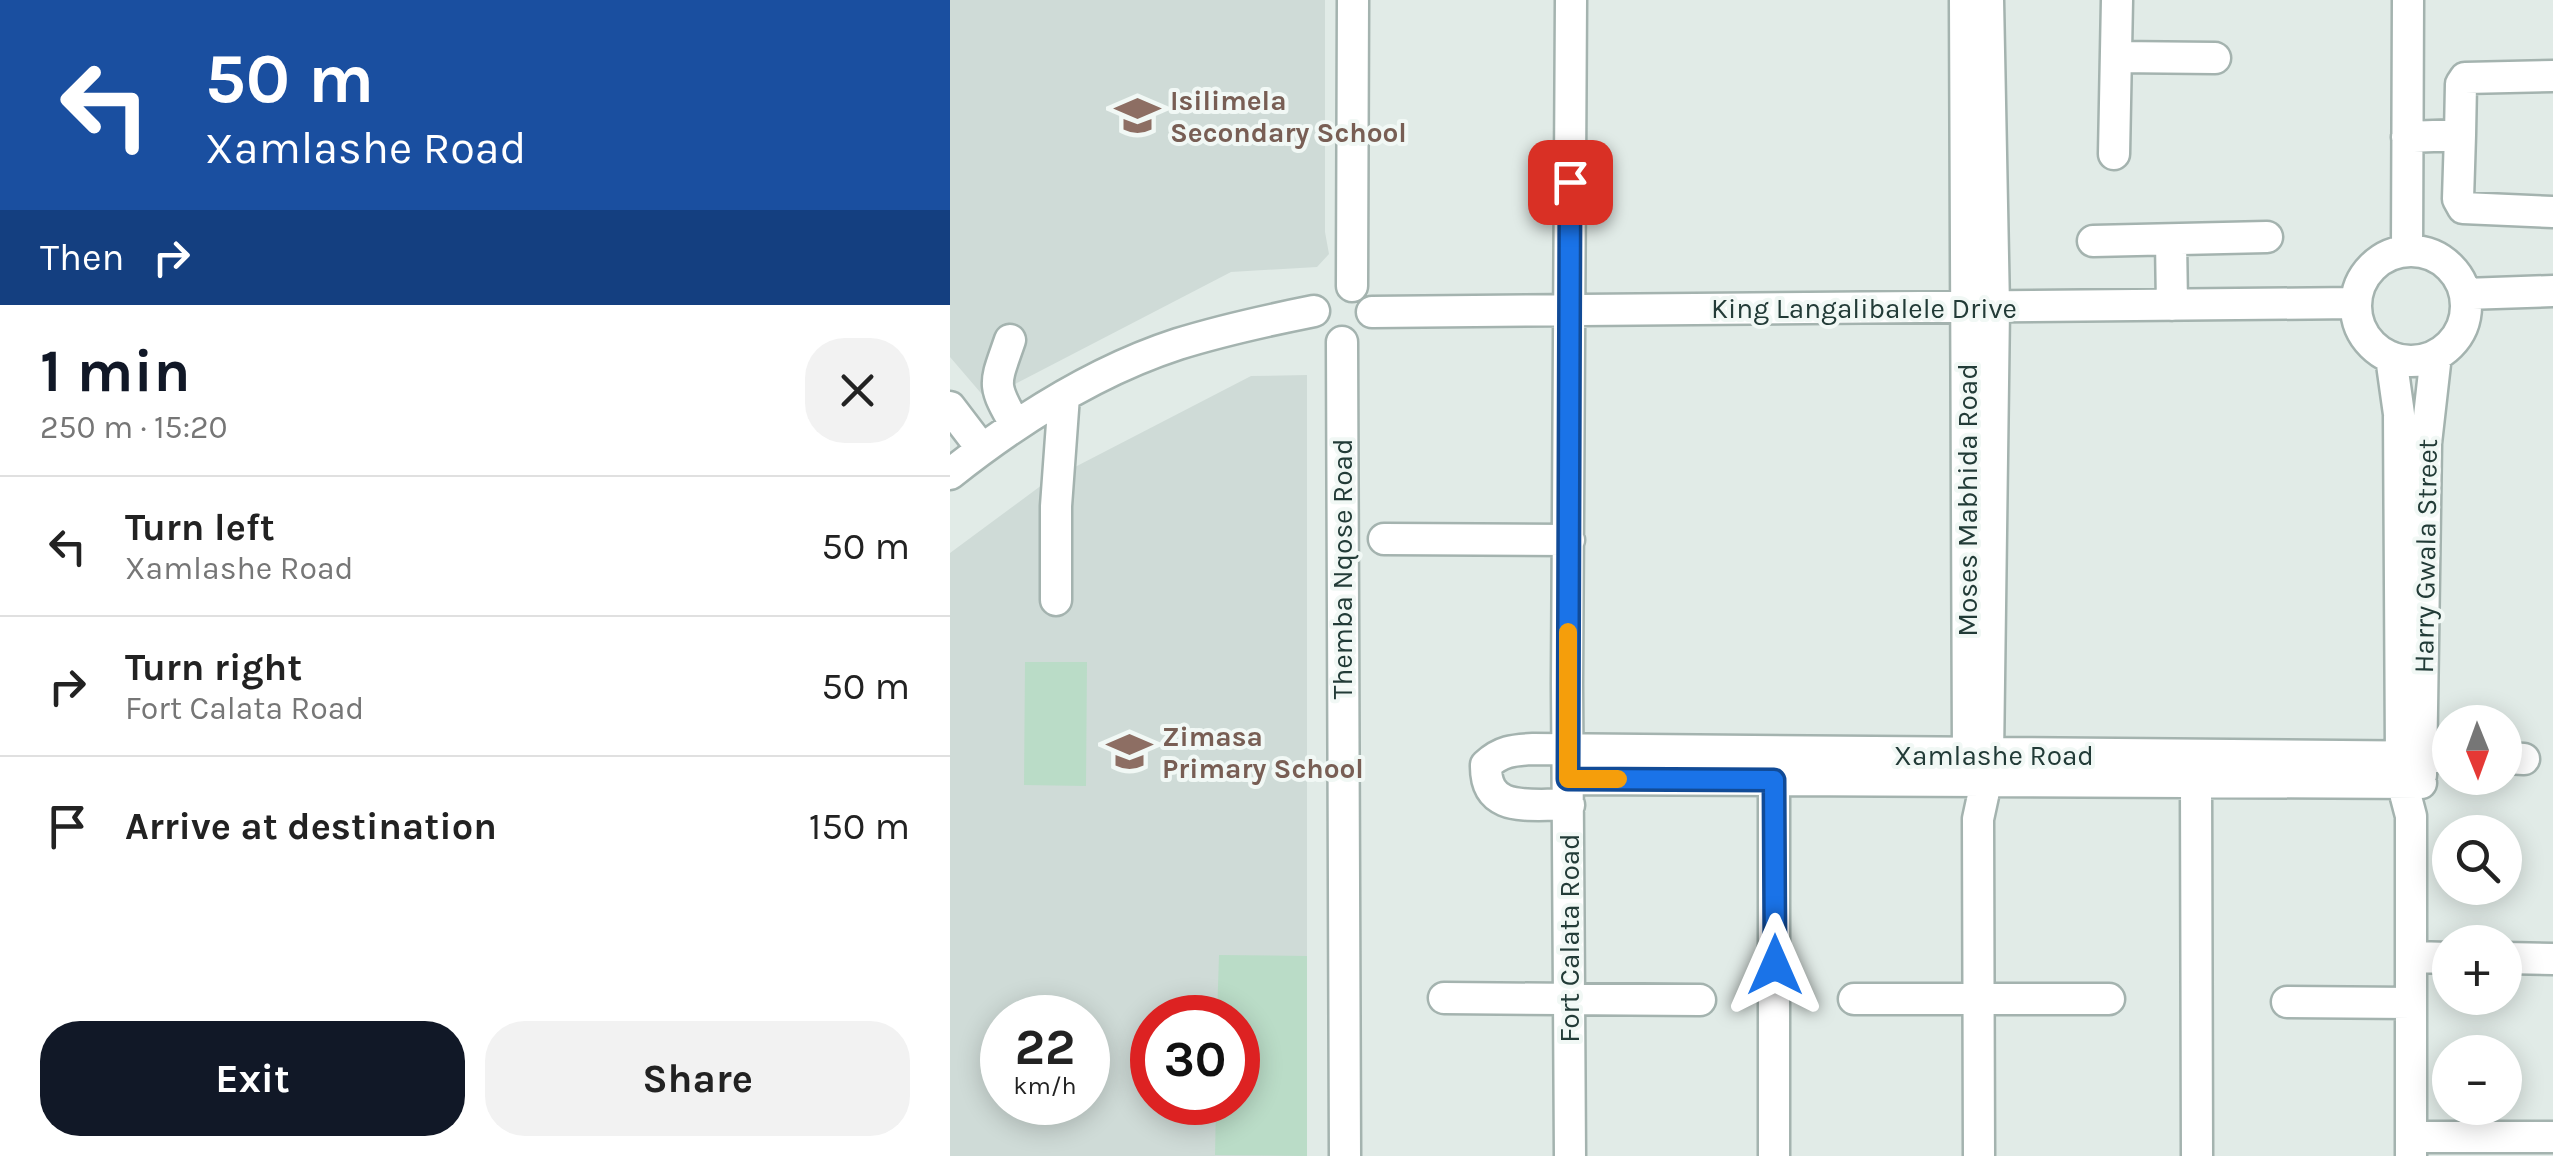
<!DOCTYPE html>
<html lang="en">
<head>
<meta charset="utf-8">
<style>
  body { margin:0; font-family:Karla,sans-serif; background:#f2f2f2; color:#222; height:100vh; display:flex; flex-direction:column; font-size:38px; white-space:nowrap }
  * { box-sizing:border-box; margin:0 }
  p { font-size:32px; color:#767676 }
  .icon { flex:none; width:55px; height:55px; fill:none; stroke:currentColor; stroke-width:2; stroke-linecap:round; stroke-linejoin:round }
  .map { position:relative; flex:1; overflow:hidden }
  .panel { display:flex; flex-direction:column; background:#fff; width:950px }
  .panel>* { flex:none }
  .hud { background:#1a4fa0; color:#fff; overflow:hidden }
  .needle { width:65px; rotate:179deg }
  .buttons { position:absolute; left:1482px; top:705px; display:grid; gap:20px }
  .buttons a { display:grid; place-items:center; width:90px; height:90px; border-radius:50%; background:#fff; box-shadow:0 5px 25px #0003; font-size:50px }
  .speed { position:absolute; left:30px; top:995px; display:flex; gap:20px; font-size:50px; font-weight:700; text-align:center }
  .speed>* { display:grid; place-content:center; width:130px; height:130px; border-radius:50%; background:#fff; box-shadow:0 5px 25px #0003; line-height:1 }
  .speed small { font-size:25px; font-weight:400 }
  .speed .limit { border:15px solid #d22; background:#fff; color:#111 }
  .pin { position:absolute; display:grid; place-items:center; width:85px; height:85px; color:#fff; margin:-42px; border-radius:20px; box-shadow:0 5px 15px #0006 }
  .me { position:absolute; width:110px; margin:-55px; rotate:0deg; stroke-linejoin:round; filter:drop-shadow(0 0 8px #0008) }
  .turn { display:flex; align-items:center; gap:35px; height:210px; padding:0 40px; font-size:45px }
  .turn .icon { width:130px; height:130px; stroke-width:2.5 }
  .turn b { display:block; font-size:70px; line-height:85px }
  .then { display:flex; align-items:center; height:95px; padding:0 40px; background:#0003; gap:20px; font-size:38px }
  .round { display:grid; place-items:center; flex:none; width:105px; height:105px; border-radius:40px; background:#f2f2f2 }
  .head { display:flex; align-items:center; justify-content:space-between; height:170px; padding:0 40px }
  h1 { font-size:60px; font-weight:700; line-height:75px; color:#111827 }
  .cta { display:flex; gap:20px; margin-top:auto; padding:20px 40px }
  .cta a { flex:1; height:115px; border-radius:40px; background:#111827; color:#fff; font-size:40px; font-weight:700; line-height:115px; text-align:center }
  .cta a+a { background:#f2f2f2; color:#222 }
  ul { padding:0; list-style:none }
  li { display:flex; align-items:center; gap:30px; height:140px; padding:0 40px; border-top:2px solid #e0e0e0 }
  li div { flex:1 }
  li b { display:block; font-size:38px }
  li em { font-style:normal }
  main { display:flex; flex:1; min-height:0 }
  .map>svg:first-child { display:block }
  .built { fill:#cfdbd7; fill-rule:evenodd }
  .green { fill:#badcc7 }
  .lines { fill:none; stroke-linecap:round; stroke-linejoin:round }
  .minor-casing { stroke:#a4b3af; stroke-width:35 }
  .minor { stroke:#fff; stroke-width:30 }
  .route-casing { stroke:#114b97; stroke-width:25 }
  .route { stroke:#1a73e8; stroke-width:18 }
  .slow { stroke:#f59e0b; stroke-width:18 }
  .labels { text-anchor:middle; stroke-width:8; stroke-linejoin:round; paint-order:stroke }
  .education-label { font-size:28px; font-weight:bold; fill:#785e54; stroke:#f1f8f5; text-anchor:start }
  .street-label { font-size:28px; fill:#223b37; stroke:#f1f8f5 }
</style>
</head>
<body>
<main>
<section class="panel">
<div class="hud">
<div class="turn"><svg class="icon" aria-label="left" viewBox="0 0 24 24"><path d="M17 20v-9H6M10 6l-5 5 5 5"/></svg><div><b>50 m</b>Xamlashe Road</div></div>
<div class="then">Then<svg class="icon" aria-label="right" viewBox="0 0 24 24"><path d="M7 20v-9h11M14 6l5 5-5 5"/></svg></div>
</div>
<div class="head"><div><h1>1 min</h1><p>250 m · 15:20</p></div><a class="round"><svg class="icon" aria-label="close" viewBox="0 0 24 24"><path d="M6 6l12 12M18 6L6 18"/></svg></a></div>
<ul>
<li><svg class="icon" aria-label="left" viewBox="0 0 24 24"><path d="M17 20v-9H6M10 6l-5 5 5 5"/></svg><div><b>Turn left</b><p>Xamlashe Road</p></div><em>50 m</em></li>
<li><svg class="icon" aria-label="right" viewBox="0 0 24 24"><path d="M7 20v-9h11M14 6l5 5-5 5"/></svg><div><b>Turn right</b><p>Fort Calata Road</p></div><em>50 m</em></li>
<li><svg class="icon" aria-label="arrive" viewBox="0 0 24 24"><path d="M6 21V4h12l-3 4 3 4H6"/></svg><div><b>Arrive at destination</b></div><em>150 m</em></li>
</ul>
<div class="cta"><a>Exit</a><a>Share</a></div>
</section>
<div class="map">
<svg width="1603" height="1156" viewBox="0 0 1603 1156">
  <rect width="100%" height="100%" fill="#e1ebe7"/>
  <path class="built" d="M0 0H375V232L379 254 367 267 281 272 36 399 0 357Z
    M357 375V1156H0V553L96 482 301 376ZM52 1018H138V1102H52ZM202 1018H288V1102H202Z"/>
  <path class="green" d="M75 662H137L136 786 74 785Z
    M269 955 357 956V1156L265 1155 266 1103 288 1102V1018L267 1017Z"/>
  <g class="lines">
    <defs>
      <path id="minor" d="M1015 0 1018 752
        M1166 57 1265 58
        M1510 135 1508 199 1513 208 1603 212
        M1457 137 1510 135 1511 84 1515 78 1603 76
        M1164 154 1167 0
        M1221 240 1222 305
        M1143 241 1317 237
        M1457 251 1458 0
        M1406 306a55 55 0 1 1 110 0a55 55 0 1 1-110 0Z
        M402 286 403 0
        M1515 294 1603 291
        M422 312 1406 303
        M60 340C45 384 41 383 65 424
        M392 342 395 1156
        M1441 357 1449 414 1451 756 1452 782 1461 816V1156
        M0 407 32 449
        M0 474C68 420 145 371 228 344 273 330 319 320 364 311
        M434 539 619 540
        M106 600V506L114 396
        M1555 758 1574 759
        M1471 775 1476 443 1486 355
        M618 779 1471 783
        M1246 783 1247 1156
        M619 805C581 803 535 815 536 765 551 751 563 750 583 749L1500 757
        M1461 957 1500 958
        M1555 958 1603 959
        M494 998 750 1000
        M904 999H1159
        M1337 1002 1461 1003
        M1461 1137H1603
        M620 1156 617 684 621 0
        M824 1156V780
        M1029 1156 1028 819 1036 782 1038 756 1044 308 1038 0"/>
    </defs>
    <use href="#minor" class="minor-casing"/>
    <use href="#minor" class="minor"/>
  </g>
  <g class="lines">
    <defs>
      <path id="route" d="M620 182 618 779 824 780 825 965"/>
    </defs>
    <use href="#route" class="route-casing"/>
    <use href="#route" class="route"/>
    <path class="slow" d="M618 632V779H668"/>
  </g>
  <defs>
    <symbol id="school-bare" viewBox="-9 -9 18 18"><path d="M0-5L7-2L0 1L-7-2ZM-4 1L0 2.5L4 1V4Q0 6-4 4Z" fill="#8d6e63" stroke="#f1f8f5" stroke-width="2.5" paint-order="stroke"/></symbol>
  </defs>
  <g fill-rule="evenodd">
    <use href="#school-bare" x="156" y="84" width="63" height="63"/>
    <use href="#school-bare" x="148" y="720" width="63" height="63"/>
  </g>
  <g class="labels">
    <g class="education-label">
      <text x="220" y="110">Isilimela<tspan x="220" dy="32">Secondary School</tspan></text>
      <text x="212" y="746">Zimasa<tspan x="212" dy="32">Primary School</tspan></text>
    </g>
    <g class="street-label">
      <text x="914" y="318">King Langalibalele Drive</text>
      <text transform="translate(1017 500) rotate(-90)" y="10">Moses Mabhida Road</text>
      <text transform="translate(1475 556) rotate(-89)" y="10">Harry Gwala Street</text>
      <text transform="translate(392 569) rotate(-90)" y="10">Themba Nqose Road</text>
      <text x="1044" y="765">Xamlashe Road</text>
      <text transform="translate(619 938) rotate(-90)" y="10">Fort Calata Road</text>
    </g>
  </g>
</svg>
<div class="buttons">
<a><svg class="needle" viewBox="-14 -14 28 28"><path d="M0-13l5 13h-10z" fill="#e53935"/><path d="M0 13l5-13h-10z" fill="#767676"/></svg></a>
<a><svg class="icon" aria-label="search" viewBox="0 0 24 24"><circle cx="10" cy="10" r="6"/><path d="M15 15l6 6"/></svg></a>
<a>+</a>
<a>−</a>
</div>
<div class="speed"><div>22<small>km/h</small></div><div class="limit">30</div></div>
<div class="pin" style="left:620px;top:182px;background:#d93025"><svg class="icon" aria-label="arrive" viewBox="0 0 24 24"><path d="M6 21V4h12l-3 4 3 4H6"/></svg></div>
<svg class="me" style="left:825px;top:965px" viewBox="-20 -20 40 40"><path d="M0-17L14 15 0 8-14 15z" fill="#1a73e8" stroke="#fff" stroke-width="4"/></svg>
</div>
</main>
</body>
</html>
